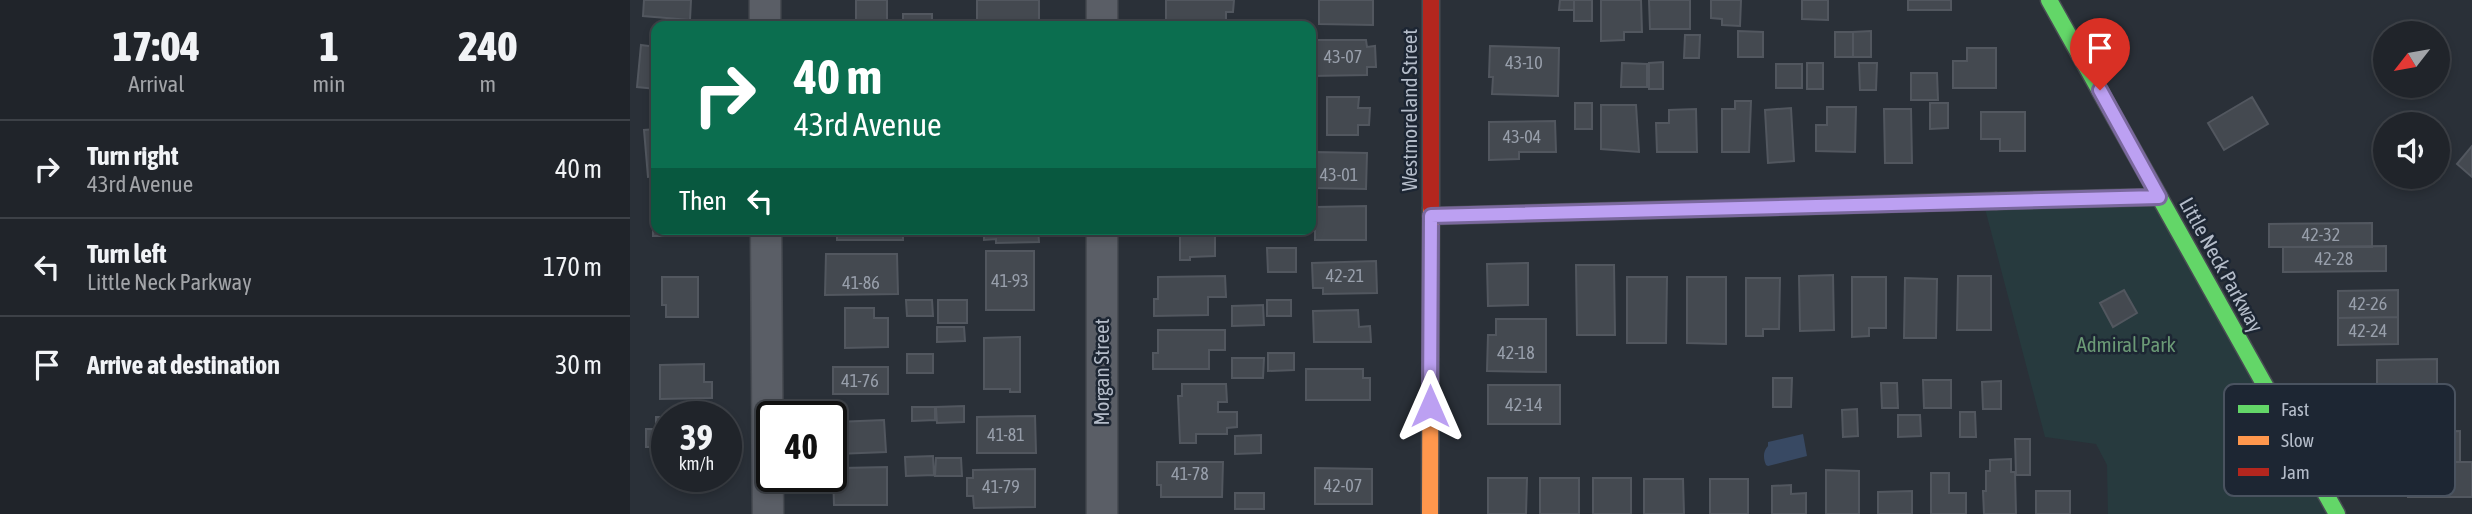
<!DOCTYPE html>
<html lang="en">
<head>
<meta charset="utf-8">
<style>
  body { margin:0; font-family:"Asap Condensed",sans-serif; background:#2d3036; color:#f1f3f6; height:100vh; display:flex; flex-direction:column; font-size:26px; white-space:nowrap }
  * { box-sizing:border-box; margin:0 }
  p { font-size:23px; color:#a2a4a8 }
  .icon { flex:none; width:38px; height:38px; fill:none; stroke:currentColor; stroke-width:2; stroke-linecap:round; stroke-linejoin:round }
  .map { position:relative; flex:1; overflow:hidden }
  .sheet { display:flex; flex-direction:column; background:#20242a; width:630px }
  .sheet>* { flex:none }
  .banner { position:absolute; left:21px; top:21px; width:665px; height:214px; border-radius:14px; box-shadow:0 4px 10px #0003,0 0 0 2px #3d4147; background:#0b6e4f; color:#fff; overflow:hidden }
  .needle { width:46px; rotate:239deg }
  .tools { position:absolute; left:1743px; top:21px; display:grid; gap:14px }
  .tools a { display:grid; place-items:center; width:77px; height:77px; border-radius:50%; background:#20242a; box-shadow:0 4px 10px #0003,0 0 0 2px #3d4147; font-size:35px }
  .speed { position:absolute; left:21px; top:401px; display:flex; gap:14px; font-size:35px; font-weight:700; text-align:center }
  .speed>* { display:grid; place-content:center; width:91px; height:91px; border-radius:50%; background:#20242a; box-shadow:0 4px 10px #0003,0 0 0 2px #3d4147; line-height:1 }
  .speed small { font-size:18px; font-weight:400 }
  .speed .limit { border:4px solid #111; border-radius:10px; background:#fff; color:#111 }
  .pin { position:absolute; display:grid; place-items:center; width:60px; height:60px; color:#fff; margin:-72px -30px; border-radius:50% 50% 50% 0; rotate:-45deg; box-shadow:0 0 7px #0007 }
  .pin .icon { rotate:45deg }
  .me { position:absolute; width:77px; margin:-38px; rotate:0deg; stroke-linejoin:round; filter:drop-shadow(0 0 5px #0008) }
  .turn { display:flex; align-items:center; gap:24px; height:147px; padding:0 28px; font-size:32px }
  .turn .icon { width:91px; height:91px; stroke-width:2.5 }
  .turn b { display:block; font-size:49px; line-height:60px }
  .then { display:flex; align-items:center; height:66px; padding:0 28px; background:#0003; gap:14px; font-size:26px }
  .eta { display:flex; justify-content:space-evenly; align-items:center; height:119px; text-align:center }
  .eta b { font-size:42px; font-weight:800; line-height:49px }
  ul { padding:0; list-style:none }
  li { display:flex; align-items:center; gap:21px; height:98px; padding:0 28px; border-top:2px solid #3d4147 }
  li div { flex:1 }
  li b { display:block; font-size:26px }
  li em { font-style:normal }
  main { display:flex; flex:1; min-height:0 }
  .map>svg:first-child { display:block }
  .green { fill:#273a3e }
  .water { fill:#384963 }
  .building { fill:#444950; stroke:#52575f; stroke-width:2 }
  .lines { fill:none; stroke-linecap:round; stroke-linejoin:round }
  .street-casing { stroke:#484c53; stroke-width:33 }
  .fast-casing { stroke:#484c53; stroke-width:19 }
  .slow-casing { stroke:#484c53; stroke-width:19 }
  .jam-casing { stroke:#484c53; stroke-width:19 }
  .street { stroke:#5a5e66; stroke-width:30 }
  .fast { stroke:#63d668; stroke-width:16 }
  .slow { stroke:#ff974d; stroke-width:16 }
  .jam { stroke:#b3261e; stroke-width:16 }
  .route-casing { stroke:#7a689d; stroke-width:18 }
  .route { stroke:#bca0f2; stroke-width:12 }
  .labels { text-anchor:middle; stroke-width:5; stroke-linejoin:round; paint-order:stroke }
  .number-label { font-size:18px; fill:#989fab }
  .street-label { font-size:21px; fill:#b4bcc9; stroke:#1d2633 }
  .park-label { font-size:21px; fill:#6b9a76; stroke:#1d2633 }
  .key { fill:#1d2633; stroke:#4a5360; stroke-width:2 }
  .key-label { font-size:19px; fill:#b4bcc9 }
</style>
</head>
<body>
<main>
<section class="sheet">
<div class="eta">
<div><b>17:04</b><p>Arrival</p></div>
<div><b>1</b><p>min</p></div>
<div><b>240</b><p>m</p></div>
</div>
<ul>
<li><svg class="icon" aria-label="right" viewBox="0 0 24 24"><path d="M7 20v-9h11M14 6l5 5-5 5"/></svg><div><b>Turn right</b><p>43rd Avenue</p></div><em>40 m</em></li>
<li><svg class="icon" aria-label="left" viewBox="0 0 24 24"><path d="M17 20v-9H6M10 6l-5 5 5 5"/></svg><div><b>Turn left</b><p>Little Neck Parkway</p></div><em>170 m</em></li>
<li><svg class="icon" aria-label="arrive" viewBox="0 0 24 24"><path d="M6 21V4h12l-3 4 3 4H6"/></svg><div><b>Arrive at destination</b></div><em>30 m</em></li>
</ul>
</section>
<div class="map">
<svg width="1842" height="514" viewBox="0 0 1842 514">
  <rect width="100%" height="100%" fill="#2a3038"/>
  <path class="green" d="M1529 197 1707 514H1478L1477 465 1466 444 1415 437 1353 201Z"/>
  <path class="water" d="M1173 434 1177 456 1138 466 1136 465C1133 458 1133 451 1138 446V442Z"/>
  <path class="building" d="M14 0H61L60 20 13 16Z
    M226 0H257V23L226 22Z
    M347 0H409V26H347Z
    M536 0H604L603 12H596V23H536Z
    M689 0H743V25L689 24Z
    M930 0H944V10H929Z
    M944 0H962V21H944Z
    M971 0H1011L1012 32H994V40L971 41Z
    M1019 0H1060V29H1020Z
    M1081 0H1111L1110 26 1092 25V19L1081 18Z
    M1172 0H1198V20L1172 19Z
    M1278 0H1321V10H1278Z
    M273 14H302V26H273Z
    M1108 31 1133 32V57H1108Z
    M1241 31V57H1223V32Z
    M1205 32H1223V57H1205Z
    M1055 35H1070L1069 58H1054Z
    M681 40H736L737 47 745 46 746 67H737V75L681 76Z
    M11 45 26 47V89L7 87Z
    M860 46 929 48 928 96 862 94 863 77H859Z
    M1337 48H1366V88H1323V61H1337Z
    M1033 62V89H1019V63Z
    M992 63 1017 64V87H991Z
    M1177 63H1193V89H1177Z
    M1229 63H1247L1246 90H1230Z
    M1146 64H1172V88H1146Z
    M1281 73H1307L1308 100H1281Z
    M697 97H729L728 108H740L739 125H728V135H697Z
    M1622 97 1638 124 1594 150 1578 123Z
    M1105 101H1121L1119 152H1092V109H1105Z
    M945 103H962V129H945Z
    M1300 103H1318V128L1300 129Z
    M971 105H1006L1009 152 971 149Z
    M1197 107H1226L1225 152 1186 151V125H1197Z
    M1161 108 1164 161 1138 163 1135 110Z
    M1066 109 1067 152H1027L1026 123H1039V110Z
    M1254 109H1281L1282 163H1255Z
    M1351 112H1395V151H1370V139H1351Z
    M925 121 926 152H889V159L859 160V122Z
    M26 129V176L18 177 14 130Z
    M1842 146V177L1827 164Z
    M684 152 737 153 736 189 681 188V162H684Z
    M736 206V240H685V231H675L681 229V214H686V207Z
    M23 211H26V229H82V236H23Z
    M1742 223V247H1639V224Z
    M207 229H273V240H207Z
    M335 229H408L409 242 366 243V239L354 240V231Z
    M550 229H585V256L560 257V260H550Z
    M1756 246V271L1653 272V247Z
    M637 248H666V272H638Z
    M356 251H404V310H356Z
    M196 254H267L268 294 195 295Z
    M746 261 747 293 693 294V288H683L682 263Z
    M898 263V305L858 306 857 264Z
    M946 265H984L985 335H947Z
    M1203 275 1204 330 1170 331 1169 276Z
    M595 276 596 297H578V315L524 316V299H528V277Z
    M1328 276H1361V330H1327Z
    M32 277H68V317H36V305H32Z
    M997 277H1037L1036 343H997Z
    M1057 277H1096V344L1057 343Z
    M1222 277H1256V328H1239V336L1222 337Z
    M1116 278H1150L1149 329H1133V336H1116Z
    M1275 278 1307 279 1306 338H1274Z
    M1494 290 1507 313 1483 327 1470 303Z
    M1768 290V317L1708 318V291Z
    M276 300H302L303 316H277Z
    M308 300H337V323H308Z
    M637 300H661V316H637Z
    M633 305 634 325 602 326V306Z
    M215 308H244V318H258V347L215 348Z
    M728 310 729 327 740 326 741 342H684L683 311Z
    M1768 317V344L1708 345V318Z
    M866 319H916V372L857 371 858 335H866Z
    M307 327H334L335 341 307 342Z
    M528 330H595V350H579V369H523V353H528Z
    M390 337V392H380V389H354V338Z
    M638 353H664V370L638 371Z
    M277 354H303V373H277Z
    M602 358H634L633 378H602Z
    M1807 359V387H1747V360Z
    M74 364V382H82V398L30 399V365Z
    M203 367H258V394H203Z
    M676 369H733V378H740V400H676Z
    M1143 378H1162L1161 407H1143Z
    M1293 380H1321V408H1294Z
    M1371 381V409H1353L1352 382Z
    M1251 383H1267L1268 408H1252Z
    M552 384H596L597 402H588V412H607V427L597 428V434H566V443H550L548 396H552Z
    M858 385H930V424H858Z
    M334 406V422L307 423 306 407Z
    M282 407H305V420L282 421Z
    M1227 409 1228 436 1213 437 1212 410Z
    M1330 412H1345L1346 437H1330Z
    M1268 415H1290L1291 436 1268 437Z
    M405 416 406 453H347V417Z
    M26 417H37V447H16V429H26Z
    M254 420 256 452 207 454 206 422Z
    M1830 431V462H1780V467H1760V432Z
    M631 435V453L605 454V436Z
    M1385 439H1400V475H1386Z
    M303 456 304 475 276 476 275 457Z
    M306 458H331L332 476H305Z
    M1381 459V472H1385L1386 514H1354L1353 491H1356V471H1360V460Z
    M527 462H593L592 497H531V485H527Z
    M1780 462H1842V497H1778V467H1780Z
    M257 467V505H204L203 473 213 474V468Z
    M685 468 742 469V504H685Z
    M405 469V507L344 508 343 496H337V478H343V470Z
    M1196 470 1229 471V514H1196Z
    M1301 473H1319V493H1336V514H1301Z
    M858 478H897L896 514H858Z
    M910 478H949V514H910Z
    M963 478H1001V514H963Z
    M1014 479H1053L1054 514H1014Z
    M1080 479H1118V514H1080Z
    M1161 485V494L1176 493V514H1142V486Z
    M1282 491V514H1248V492Z
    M1406 491H1440V514H1406Z
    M605 493H634V509H605Z"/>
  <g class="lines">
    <defs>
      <path id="street" d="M135 0V26
        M472 26V0
        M136 229 138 514
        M472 514V229"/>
      <path id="fast" d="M1419 0 1707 514
        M1366 201 1529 197"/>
      <path id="slow" d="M800 514 801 208"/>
      <path id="jam" d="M801 208V0
        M801 216 1366 201"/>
    </defs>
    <use href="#street" class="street-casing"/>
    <use href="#fast" class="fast-casing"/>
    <use href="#slow" class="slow-casing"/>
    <use href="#jam" class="jam-casing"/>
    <use href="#street" class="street"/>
    <use href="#fast" class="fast"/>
    <use href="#slow" class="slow"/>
    <use href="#jam" class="jam"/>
  </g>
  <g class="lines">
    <defs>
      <path id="route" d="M800 406 801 216 1529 197 1470 90"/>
    </defs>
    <use href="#route" class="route-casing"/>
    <use href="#route" class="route"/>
  </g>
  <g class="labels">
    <g class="number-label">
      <text x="713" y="63">43-07</text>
      <text x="894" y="69">43-10</text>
      <text x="892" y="143">43-04</text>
      <text x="709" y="181">43-01</text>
      <text x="1691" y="241">42-32</text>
      <text x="1704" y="265">42-28</text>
      <text x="715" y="282">42-21</text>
      <text x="380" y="287">41-93</text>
      <text x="231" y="289">41-86</text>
      <text x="1738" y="310">42-26</text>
      <text x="1738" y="337">42-24</text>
      <text x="886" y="359">42-18</text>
      <text x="230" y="387">41-76</text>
      <text x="894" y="411">42-14</text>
      <text x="376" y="441">41-81</text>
      <text x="560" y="480">41-78</text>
      <text x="713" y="492">42-07</text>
      <text x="371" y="493">41-79</text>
    </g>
    <g class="street-label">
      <text transform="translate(780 110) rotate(-90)" y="7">Westmoreland Street</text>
      <text transform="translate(1591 265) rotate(61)" y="7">Little Neck Parkway</text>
      <text transform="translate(472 372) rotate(-90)" y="7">Morgan Street</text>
    </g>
    <g class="park-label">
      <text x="1496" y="352">Admiral Park</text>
    </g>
  </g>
  <rect x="1594" y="384" width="231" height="112" rx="10" class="key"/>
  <rect x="1608" y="405" width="31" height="8" fill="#63d668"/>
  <rect x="1608" y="436" width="31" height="9" fill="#ff974d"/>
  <rect x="1608" y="468" width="31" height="8" fill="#b3261e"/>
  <g class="key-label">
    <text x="1651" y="416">Fast</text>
    <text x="1651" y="447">Slow</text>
    <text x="1651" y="479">Jam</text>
  </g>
</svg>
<div class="tools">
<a><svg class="needle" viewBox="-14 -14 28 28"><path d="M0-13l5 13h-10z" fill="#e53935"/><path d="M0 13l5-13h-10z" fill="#a2a4a8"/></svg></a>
<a><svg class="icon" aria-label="sound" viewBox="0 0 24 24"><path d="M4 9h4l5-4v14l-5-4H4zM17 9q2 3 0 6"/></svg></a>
</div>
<div class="speed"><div>39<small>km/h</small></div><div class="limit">40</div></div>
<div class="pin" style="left:1470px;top:90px;background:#d93025"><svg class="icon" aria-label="arrive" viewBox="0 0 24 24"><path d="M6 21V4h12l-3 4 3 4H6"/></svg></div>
<svg class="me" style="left:800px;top:406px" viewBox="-20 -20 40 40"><path d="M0-17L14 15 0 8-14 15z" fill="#bca0f2" stroke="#fff" stroke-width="4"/></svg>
<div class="banner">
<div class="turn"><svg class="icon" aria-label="right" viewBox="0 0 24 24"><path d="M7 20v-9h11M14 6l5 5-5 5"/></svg><div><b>40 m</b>43rd Avenue</div></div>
<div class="then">Then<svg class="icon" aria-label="left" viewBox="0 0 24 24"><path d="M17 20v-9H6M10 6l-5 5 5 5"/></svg></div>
</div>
</div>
</main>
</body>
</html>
